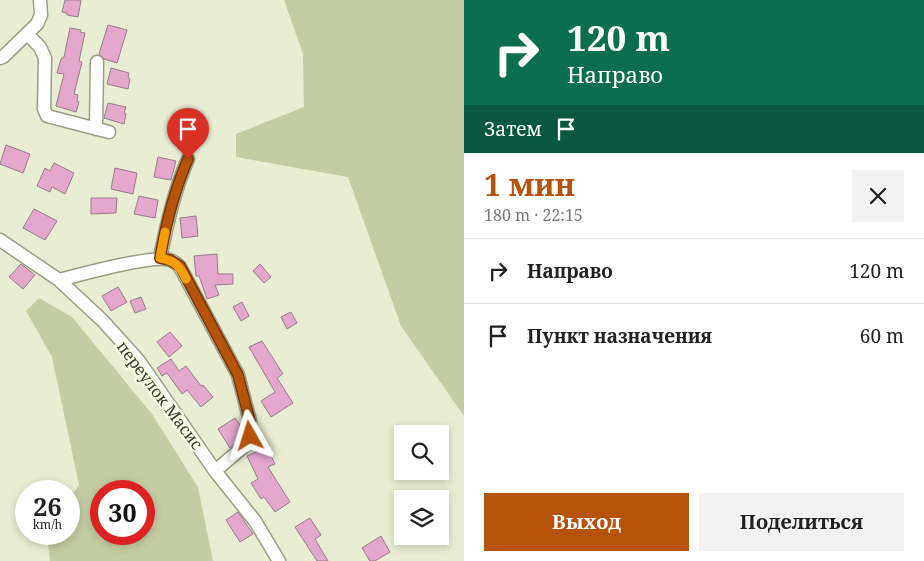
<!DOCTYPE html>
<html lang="ru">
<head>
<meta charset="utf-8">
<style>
  body { margin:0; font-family:"Noto Serif",serif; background:#f2f2f2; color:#222; height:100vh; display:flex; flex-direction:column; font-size:19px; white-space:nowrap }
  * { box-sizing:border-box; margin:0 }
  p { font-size:16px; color:#767676 }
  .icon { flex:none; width:28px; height:28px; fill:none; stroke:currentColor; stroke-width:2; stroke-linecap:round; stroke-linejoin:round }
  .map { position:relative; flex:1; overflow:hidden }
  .sheet { display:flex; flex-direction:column; background:#fff; width:460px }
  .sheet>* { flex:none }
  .guide { background:#0b6e4f; color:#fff; overflow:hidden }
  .tools { position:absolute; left:394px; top:425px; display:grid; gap:10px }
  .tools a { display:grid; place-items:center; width:55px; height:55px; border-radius:0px; background:#fff; box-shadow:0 2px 8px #0003; font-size:25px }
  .speed { position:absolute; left:15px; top:480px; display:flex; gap:10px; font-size:25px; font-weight:700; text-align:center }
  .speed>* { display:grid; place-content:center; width:65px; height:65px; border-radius:50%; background:#fff; box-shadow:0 2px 8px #0003; line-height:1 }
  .speed small { font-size:12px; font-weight:400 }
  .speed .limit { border:8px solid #d22; background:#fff; color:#111 }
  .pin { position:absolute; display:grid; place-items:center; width:42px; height:42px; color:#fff; margin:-51px -21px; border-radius:50% 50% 50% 0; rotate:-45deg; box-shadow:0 0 5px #0007 }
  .pin .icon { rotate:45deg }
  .me { position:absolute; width:55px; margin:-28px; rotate:354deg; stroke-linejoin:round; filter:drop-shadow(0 0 4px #0008) }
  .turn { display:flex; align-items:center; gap:18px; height:105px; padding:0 20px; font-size:22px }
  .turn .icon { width:65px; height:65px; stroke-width:2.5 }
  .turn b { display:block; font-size:35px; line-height:42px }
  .then { display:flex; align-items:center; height:48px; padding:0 20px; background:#0003; gap:10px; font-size:19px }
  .round { display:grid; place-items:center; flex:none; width:52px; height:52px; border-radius:0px; background:#f2f2f2 }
  .overview { display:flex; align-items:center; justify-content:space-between; height:85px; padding:0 20px }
  h1 { font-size:30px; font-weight:700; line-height:38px; color:#b45309 }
  .primary-button { display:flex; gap:10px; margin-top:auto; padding:10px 20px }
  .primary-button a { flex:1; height:58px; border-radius:0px; background:#b45309; color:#fff; font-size:20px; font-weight:700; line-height:58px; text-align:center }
  .primary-button a+a { background:#f2f2f2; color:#222 }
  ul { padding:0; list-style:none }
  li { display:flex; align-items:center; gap:15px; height:65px; padding:0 20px; border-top:1px solid #e0e0e0 }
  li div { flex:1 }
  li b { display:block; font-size:19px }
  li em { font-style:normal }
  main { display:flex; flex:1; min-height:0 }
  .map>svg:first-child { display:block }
  .green { fill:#c4cca3; fill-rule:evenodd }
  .building { fill:#e6a7cd; stroke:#957d8b }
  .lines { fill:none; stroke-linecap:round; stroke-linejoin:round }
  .minor-casing { stroke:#999e85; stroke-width:15 }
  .minor { stroke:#fff; stroke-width:12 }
  .route-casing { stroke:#753606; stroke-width:12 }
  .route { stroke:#b45309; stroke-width:9 }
  .slow { stroke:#f59e0b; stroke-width:9 }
  .labels { text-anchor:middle; stroke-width:5; stroke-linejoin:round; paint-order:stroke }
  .street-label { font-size:16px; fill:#3a3c32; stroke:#f5fbe0 }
</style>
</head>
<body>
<main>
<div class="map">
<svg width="464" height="561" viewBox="0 0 464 561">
  <rect width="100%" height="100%" fill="#e8edd3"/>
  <path class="green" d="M284 0H464V416L401 326 348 177 236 157V134L304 107 303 54Z
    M39 298 72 317 152 414 198 487 213 561H50L47 534H69V499L79 485 52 357 26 311ZM101 491H144V534H101Z"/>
  <path class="building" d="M65 0H81L78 17 67 15V13L62 12Z
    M108 25 127 30 117 63 104 59 99 54Z
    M70 28 81 30 80 32 85 33 79 61 82 62 74 94 78 95 77 101 79 102 76 112 56 106 64 74 57 73 61 59 64 57Z
    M111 68 129 73 128 78 130 79 128 89 107 84Z
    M108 103 126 107 124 113 126 114 124 124 104 118Z
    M6 145 30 154 23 173 0 164Z
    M158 157 176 161 171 180 154 177Z
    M54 163 74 173 65 194 52 187 50 192 37 186 45 168 50 171Z
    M115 168 137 173 133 194 111 189Z
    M139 196 158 200 155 218 134 214Z
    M91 198H117L116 213 91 214Z
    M34 209 57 221 45 240 23 228Z
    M196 216 198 236 182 238 180 218Z
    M217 254 218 274H233V284L215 285 219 295 207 299 199 276H196L194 256Z
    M21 264 35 275 23 289 9 277Z
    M260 264 271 277 264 283 253 271Z
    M118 287 127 302 111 311 102 296Z
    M141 297 146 309 135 313 130 301Z
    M242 302 249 316 241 321 233 307Z
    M291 312 297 323 287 329 281 317Z
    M170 332 182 346 169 357 157 342Z
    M262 341 283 374 277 378 293 403 271 417 261 401 275 392 249 347Z
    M171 359 179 371 186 366 201 386 203 385 213 397 201 407 187 390 182 394 167 373 162 376 157 368Z
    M235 418 242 428V434L236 443 230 448 218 429Z
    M267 447 275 464 268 467 290 502 275 512 264 497 261 499 251 483 258 479 247 456Z
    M238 512 253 534 240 542 226 520Z
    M310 518 321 535 315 539 328 561H317L295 527Z
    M381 536 390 552 375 561H370L362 548Z"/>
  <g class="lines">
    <defs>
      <path id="minor" d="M27 34 40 47 45 58 44 109 47 116 109 132
        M0 58 3 57 37 24 41 15 40 0
        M96 129 97 62
        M0 240 59 280 103 321 139 361 215 471 255 521 279 561
        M160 258C167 224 174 191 188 159
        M59 280C78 275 155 254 170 260 173 261 177 264 180 267L238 375 250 421V436L242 448 215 471"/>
    </defs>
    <use href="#minor" class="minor-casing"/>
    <use href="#minor" class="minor"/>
  </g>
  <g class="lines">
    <defs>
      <path id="route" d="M188 159C174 191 166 224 160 258L170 260 180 266 238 375 250 421V436"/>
    </defs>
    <use href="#route" class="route-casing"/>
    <use href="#route" class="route"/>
    <path class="slow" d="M165 232 160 258C174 260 180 266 186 279"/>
  </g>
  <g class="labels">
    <g class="street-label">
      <text transform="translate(160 395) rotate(53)" y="6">переулок Масис</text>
    </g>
  </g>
</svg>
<div class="tools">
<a><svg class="icon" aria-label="search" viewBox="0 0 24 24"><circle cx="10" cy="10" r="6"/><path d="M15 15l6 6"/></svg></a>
<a><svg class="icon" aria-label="layers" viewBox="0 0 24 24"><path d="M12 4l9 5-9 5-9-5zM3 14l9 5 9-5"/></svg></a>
</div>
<div class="speed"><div>26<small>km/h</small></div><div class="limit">30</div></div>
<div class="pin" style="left:188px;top:159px;background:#d93025"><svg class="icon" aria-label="arrive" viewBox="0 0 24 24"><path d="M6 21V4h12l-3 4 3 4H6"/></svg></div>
<svg class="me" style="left:250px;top:436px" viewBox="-20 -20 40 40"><path d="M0-17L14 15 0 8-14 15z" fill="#b45309" stroke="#fff" stroke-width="4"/></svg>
</div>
<section class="sheet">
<div class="guide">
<div class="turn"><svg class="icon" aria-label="right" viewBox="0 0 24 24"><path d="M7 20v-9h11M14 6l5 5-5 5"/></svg><div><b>120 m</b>Направо</div></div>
<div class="then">Затем<svg class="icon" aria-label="arrive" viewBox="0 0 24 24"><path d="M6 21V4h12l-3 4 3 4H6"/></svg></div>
</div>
<div class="overview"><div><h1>1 мин</h1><p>180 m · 22:15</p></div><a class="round"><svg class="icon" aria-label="close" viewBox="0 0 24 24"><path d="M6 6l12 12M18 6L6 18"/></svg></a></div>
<ul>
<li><svg class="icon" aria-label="right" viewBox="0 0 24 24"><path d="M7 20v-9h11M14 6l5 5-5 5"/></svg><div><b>Направо</b></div><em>120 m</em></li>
<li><svg class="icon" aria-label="arrive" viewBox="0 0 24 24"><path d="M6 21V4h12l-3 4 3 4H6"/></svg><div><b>Пункт назначения</b></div><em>60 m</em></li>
</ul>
<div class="primary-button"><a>Выход</a><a>Поделиться</a></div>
</section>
</main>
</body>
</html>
